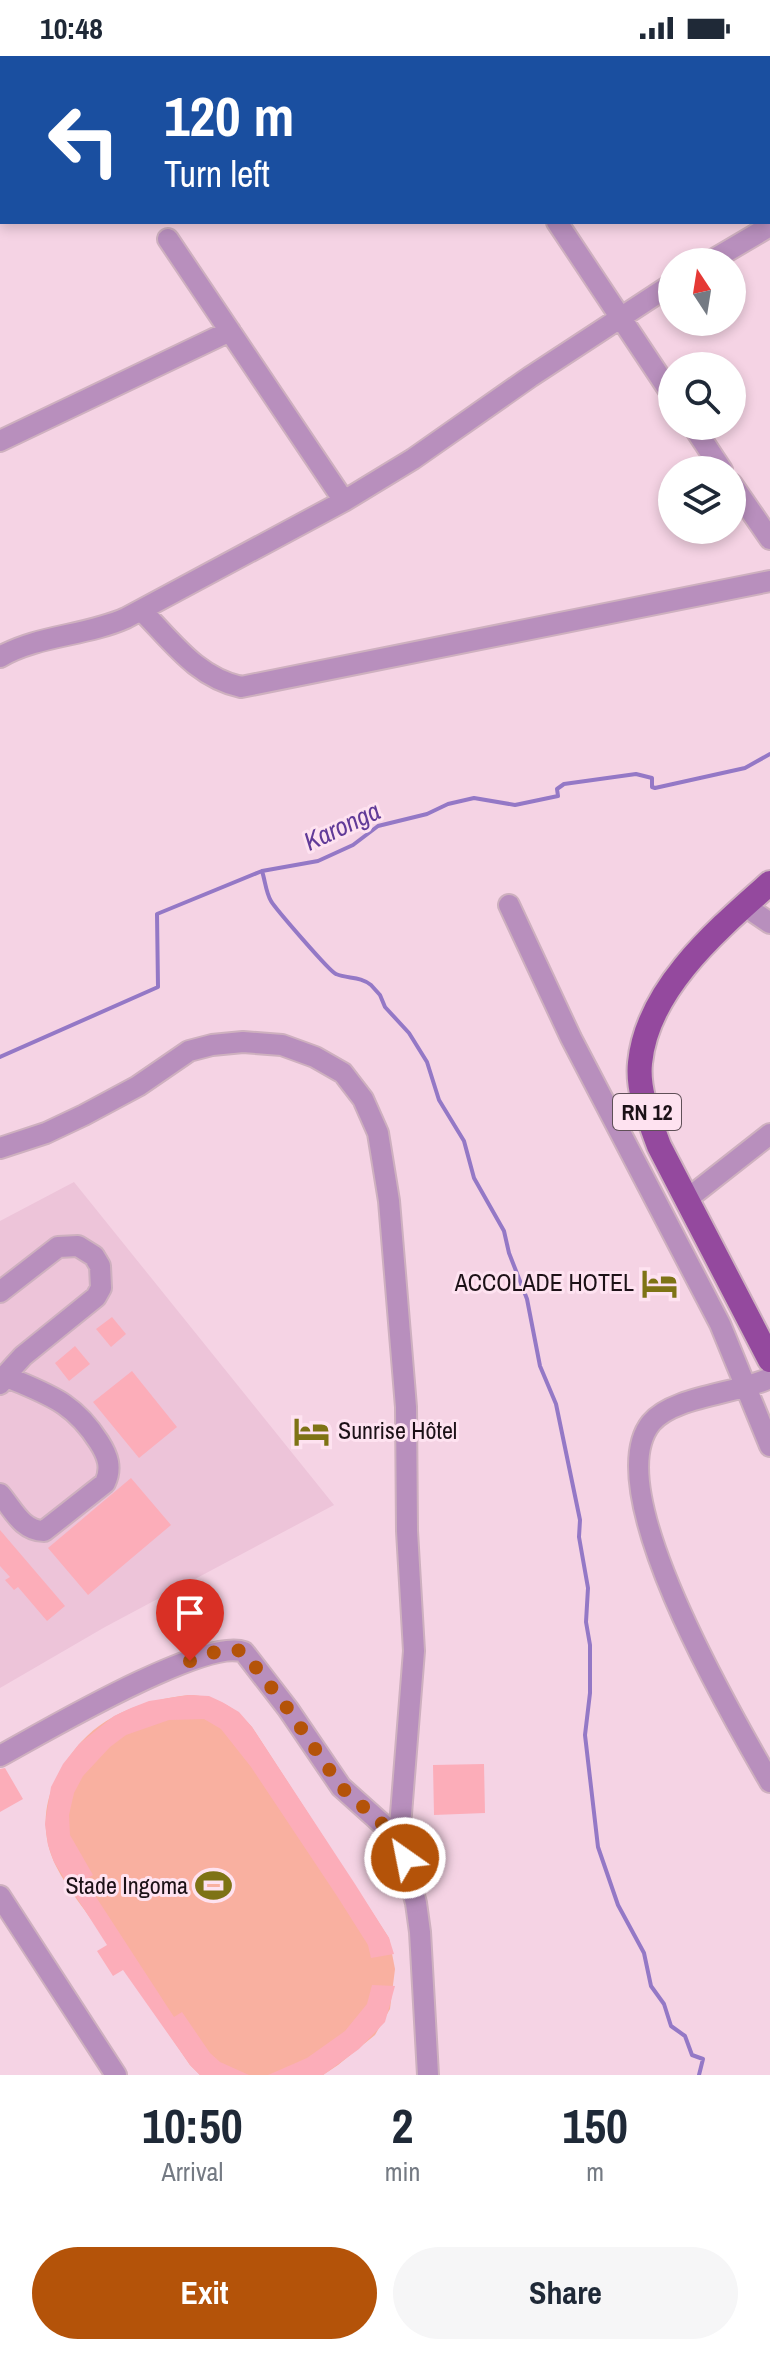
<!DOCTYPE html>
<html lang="en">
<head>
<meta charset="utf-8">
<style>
  body { margin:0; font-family:"Archivo Narrow",sans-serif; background:#f6f6f7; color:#1f2937; height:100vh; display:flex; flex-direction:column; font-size:30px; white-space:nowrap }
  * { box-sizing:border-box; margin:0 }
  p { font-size:26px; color:#747a83 }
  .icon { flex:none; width:44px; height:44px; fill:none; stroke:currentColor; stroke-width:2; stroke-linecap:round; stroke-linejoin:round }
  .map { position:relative; height:2019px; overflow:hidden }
  .side { display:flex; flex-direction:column; background:#fff; flex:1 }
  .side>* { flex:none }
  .guide { position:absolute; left:0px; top:0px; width:770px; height:168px; box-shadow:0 4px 12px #0003; background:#1a4fa0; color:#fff; overflow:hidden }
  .needle { width:52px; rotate:348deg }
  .buttons { position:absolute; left:658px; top:192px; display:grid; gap:16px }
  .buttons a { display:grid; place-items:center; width:88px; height:88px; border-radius:50%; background:#fff; box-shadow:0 4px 12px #0003; font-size:40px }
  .pin { position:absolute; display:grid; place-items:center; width:68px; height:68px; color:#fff; margin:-82px -34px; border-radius:50% 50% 50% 0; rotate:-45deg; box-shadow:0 0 8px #0007 }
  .pin .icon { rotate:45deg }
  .me { position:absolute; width:88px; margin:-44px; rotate:327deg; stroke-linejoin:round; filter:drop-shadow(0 0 6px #0008) }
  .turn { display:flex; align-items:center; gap:28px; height:168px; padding:0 32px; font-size:36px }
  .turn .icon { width:104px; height:104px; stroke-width:2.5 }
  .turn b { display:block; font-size:56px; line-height:68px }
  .eta { display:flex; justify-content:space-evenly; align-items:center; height:136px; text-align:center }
  .eta b { font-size:48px; font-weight:800; line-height:56px }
  .action { display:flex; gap:16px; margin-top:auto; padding:16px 32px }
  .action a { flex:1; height:92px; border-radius:48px; background:#b45309; color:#fff; font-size:32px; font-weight:800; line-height:92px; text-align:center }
  .action a+a { background:#f6f6f7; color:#1f2937 }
  .status { display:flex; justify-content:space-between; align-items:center; height:56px; padding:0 40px; background:#fff; direction:ltr }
  .status svg { height:22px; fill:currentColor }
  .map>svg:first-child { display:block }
  .built { fill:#edc4d9 }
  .green { fill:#f9b0a0 }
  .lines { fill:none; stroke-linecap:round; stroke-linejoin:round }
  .stream { stroke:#9478c6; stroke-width:4 }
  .building { fill:#fcadb9 }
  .minor-casing { stroke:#ceb0bf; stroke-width:24 }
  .major-casing { stroke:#ceb0bf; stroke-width:28 }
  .path { stroke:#8b7480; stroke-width:3; stroke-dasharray:2 6; stroke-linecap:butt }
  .minor { stroke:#b88fbd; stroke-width:20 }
  .major { stroke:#94499e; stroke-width:24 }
  .route { stroke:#b45309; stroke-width:14; stroke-dasharray:0 25.2 }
  .labels { text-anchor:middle; stroke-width:6; stroke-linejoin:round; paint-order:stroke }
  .shield { fill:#fee2f0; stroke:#605058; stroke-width:2 }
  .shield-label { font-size:22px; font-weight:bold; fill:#1c1117 }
  .poi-label { font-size:24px; fill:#1c1117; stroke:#fee2f0; text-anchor:end }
  .water-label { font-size:26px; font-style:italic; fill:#613a98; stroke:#fee2f0 }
</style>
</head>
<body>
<div class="status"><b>10:48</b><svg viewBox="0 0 49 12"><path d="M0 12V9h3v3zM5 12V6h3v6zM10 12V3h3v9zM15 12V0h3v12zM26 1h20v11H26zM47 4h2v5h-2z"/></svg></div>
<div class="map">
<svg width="770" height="2019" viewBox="0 0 770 2019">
  <rect width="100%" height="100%" fill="#f5d3e4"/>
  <path class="built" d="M74 1126 334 1449 105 1571 0 1632V1165Z"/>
  <path class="green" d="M189 1639C216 1640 234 1650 252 1671L389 1882 395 1913 390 1953 375 1979 338 2009 323 2019H200L190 2009C158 1962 126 1915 94 1867 78 1844 54 1816 48 1788 40 1752 53 1720 76 1692 104 1657 146 1644 189 1639Z"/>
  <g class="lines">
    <path class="stream" d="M262 815C265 824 266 837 271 845 275 852 330 916 336 918 348 923 360 920 371 929L380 939 385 951 409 977 427 1006 439 1044 464 1085 474 1122 504 1175 509 1197 527 1243 540 1310 556 1348 580 1464 579 1481 588 1532 586 1566 590 1589V1637L585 1679 598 1791 618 1849 644 1897 651 1930 664 1948 671 1970 685 1980 692 1999 703 2003 699 2019
      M0 1001 158 931 157 858 262 815 318 805 353 789 378 770 427 758 448 748 474 742 515 749 558 740 557 733 564 728 636 718 652 722V731L655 732 745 712 770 698"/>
  </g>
  <path class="building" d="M112 1261 126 1278 111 1291 96 1273Z
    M75 1290 90 1308 69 1325 55 1307Z
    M132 1315 177 1371 139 1402 93 1346Z
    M131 1422 171 1469 88 1539 48 1492Z
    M0 1474 65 1550 47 1565 18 1531 14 1534 5 1524 10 1521 0 1510Z
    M189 1639 209 1640 222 1646 239 1656 252 1671 355 1828 389 1882 394 1898 371 1902 368 1889 337 1840 251 1711 221 1673 204 1663 169 1664 126 1679 110 1691 83 1720 74 1737 69 1759 70 1779 93 1819 85 1824 174 1961 182 1956 210 1997 220 2006 249 2019H200L190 2009 123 1914 113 1920 97 1895 107 1889 54 1806 48 1789 45 1768 51 1731 63 1708 79 1688 114 1660 131 1652 149 1645Z
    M484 1708 485 1757 434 1759 433 1709Z
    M5 1712 23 1743 0 1756V1713Z
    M372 1929 395 1930 385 1966 359 1993 323 2019H268L307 2002 345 1975 367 1948Z"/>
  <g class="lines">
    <defs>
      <path id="minor" d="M448 0 449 2
        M687 0 688 2
        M481 2 488 0
        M0 114H2
        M768 122 770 125
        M557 166 672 339
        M168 183 344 445
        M709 206 770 170
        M693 370 722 414
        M0 385 230 275
        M732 428 770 483
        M141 554C172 585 196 621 241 631L770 525
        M0 601C38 579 86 580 126 562L344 445 413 403 530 321 672 228
        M509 849 571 982 720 1268 770 1390
        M745 850 770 867
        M0 1092 46 1077 84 1059 138 1030 189 995 212 989 243 986 282 989 315 1001 343 1017 363 1043 378 1077 389 1145 406 1351 407 1475 414 1595 399 1783 416 1847 420 1876 428 2019
        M686 1144 770 1078
        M0 1236 58 1191 78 1190 94 1200 100 1210 101 1232 96 1241 23 1300 5 1320
        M770 1322C737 1338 673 1340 651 1367 598 1433 733 1662 770 1726
        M0 1328 5 1320C48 1339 73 1345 99 1386 108 1400 112 1412 105 1427L44 1475C22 1475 13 1453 0 1438
        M0 1700C42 1677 204 1581 244 1596L288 1653 341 1731 399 1783
        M0 1840 116 2019"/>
      <path id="major" d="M770 827C717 874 647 933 640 1007 637 1035 650 1065 659 1090L770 1304"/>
    </defs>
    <use href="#minor" class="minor-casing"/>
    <use href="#major" class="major-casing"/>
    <path class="path" d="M768 19 770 17"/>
    <use href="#minor" class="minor"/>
    <use href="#major" class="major"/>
  </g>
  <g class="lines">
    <path class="route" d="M190 1605C208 1599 226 1589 244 1596L288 1653 341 1731 399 1783 405 1802"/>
  </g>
  <defs>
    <symbol id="hotel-bare" viewBox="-9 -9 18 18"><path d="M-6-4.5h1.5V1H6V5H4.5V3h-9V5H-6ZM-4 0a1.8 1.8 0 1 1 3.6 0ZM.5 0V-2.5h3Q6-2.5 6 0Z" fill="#7e7315" stroke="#fee2f0" stroke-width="2.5" paint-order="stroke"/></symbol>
    <symbol id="stadium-bare" viewBox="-9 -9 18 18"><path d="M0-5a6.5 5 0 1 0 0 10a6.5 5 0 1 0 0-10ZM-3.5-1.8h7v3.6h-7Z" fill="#7e7315" stroke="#fee2f0" stroke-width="2.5" paint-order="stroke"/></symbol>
  </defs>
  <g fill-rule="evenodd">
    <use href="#hotel-bare" x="634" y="1202" width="51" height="51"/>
    <use href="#hotel-bare" x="286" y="1350" width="51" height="51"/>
    <use href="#stadium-bare" x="188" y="1804" width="51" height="51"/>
  </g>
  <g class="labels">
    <rect class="shield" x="613" y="1038" width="68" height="36" rx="6"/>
    <g class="shield-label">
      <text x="647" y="1064">RN 12</text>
    </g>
    <g class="poi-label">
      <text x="634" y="1235">ACCOLADE HOTEL</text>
      <text x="338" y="1383" text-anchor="start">Sunrise Hôtel</text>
      <text x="188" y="1838">Stade Ingoma</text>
    </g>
    <g class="water-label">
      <text transform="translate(342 770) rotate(-25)" y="9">Karonga</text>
    </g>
  </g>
</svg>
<div class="buttons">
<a><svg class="needle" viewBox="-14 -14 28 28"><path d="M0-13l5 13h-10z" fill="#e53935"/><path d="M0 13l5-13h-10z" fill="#747a83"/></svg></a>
<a><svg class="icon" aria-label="search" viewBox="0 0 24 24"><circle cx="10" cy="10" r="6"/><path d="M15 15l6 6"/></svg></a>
<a><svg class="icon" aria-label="layers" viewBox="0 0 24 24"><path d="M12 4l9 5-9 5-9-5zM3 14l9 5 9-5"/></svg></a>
</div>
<div class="pin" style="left:190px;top:1605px;background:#d93025"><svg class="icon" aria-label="arrive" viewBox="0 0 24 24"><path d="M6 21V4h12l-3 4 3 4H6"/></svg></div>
<svg class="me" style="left:405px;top:1802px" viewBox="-20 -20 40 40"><circle r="17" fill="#b45309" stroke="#fff" stroke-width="3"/><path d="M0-11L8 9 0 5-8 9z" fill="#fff"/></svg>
<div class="guide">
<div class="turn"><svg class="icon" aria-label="left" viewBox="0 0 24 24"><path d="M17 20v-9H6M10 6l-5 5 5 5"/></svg><div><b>120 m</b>Turn left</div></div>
</div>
</div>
<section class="side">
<div class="eta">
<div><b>10:50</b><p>Arrival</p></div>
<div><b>2</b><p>min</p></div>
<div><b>150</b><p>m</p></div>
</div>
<div class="action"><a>Exit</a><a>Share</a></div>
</section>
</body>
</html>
